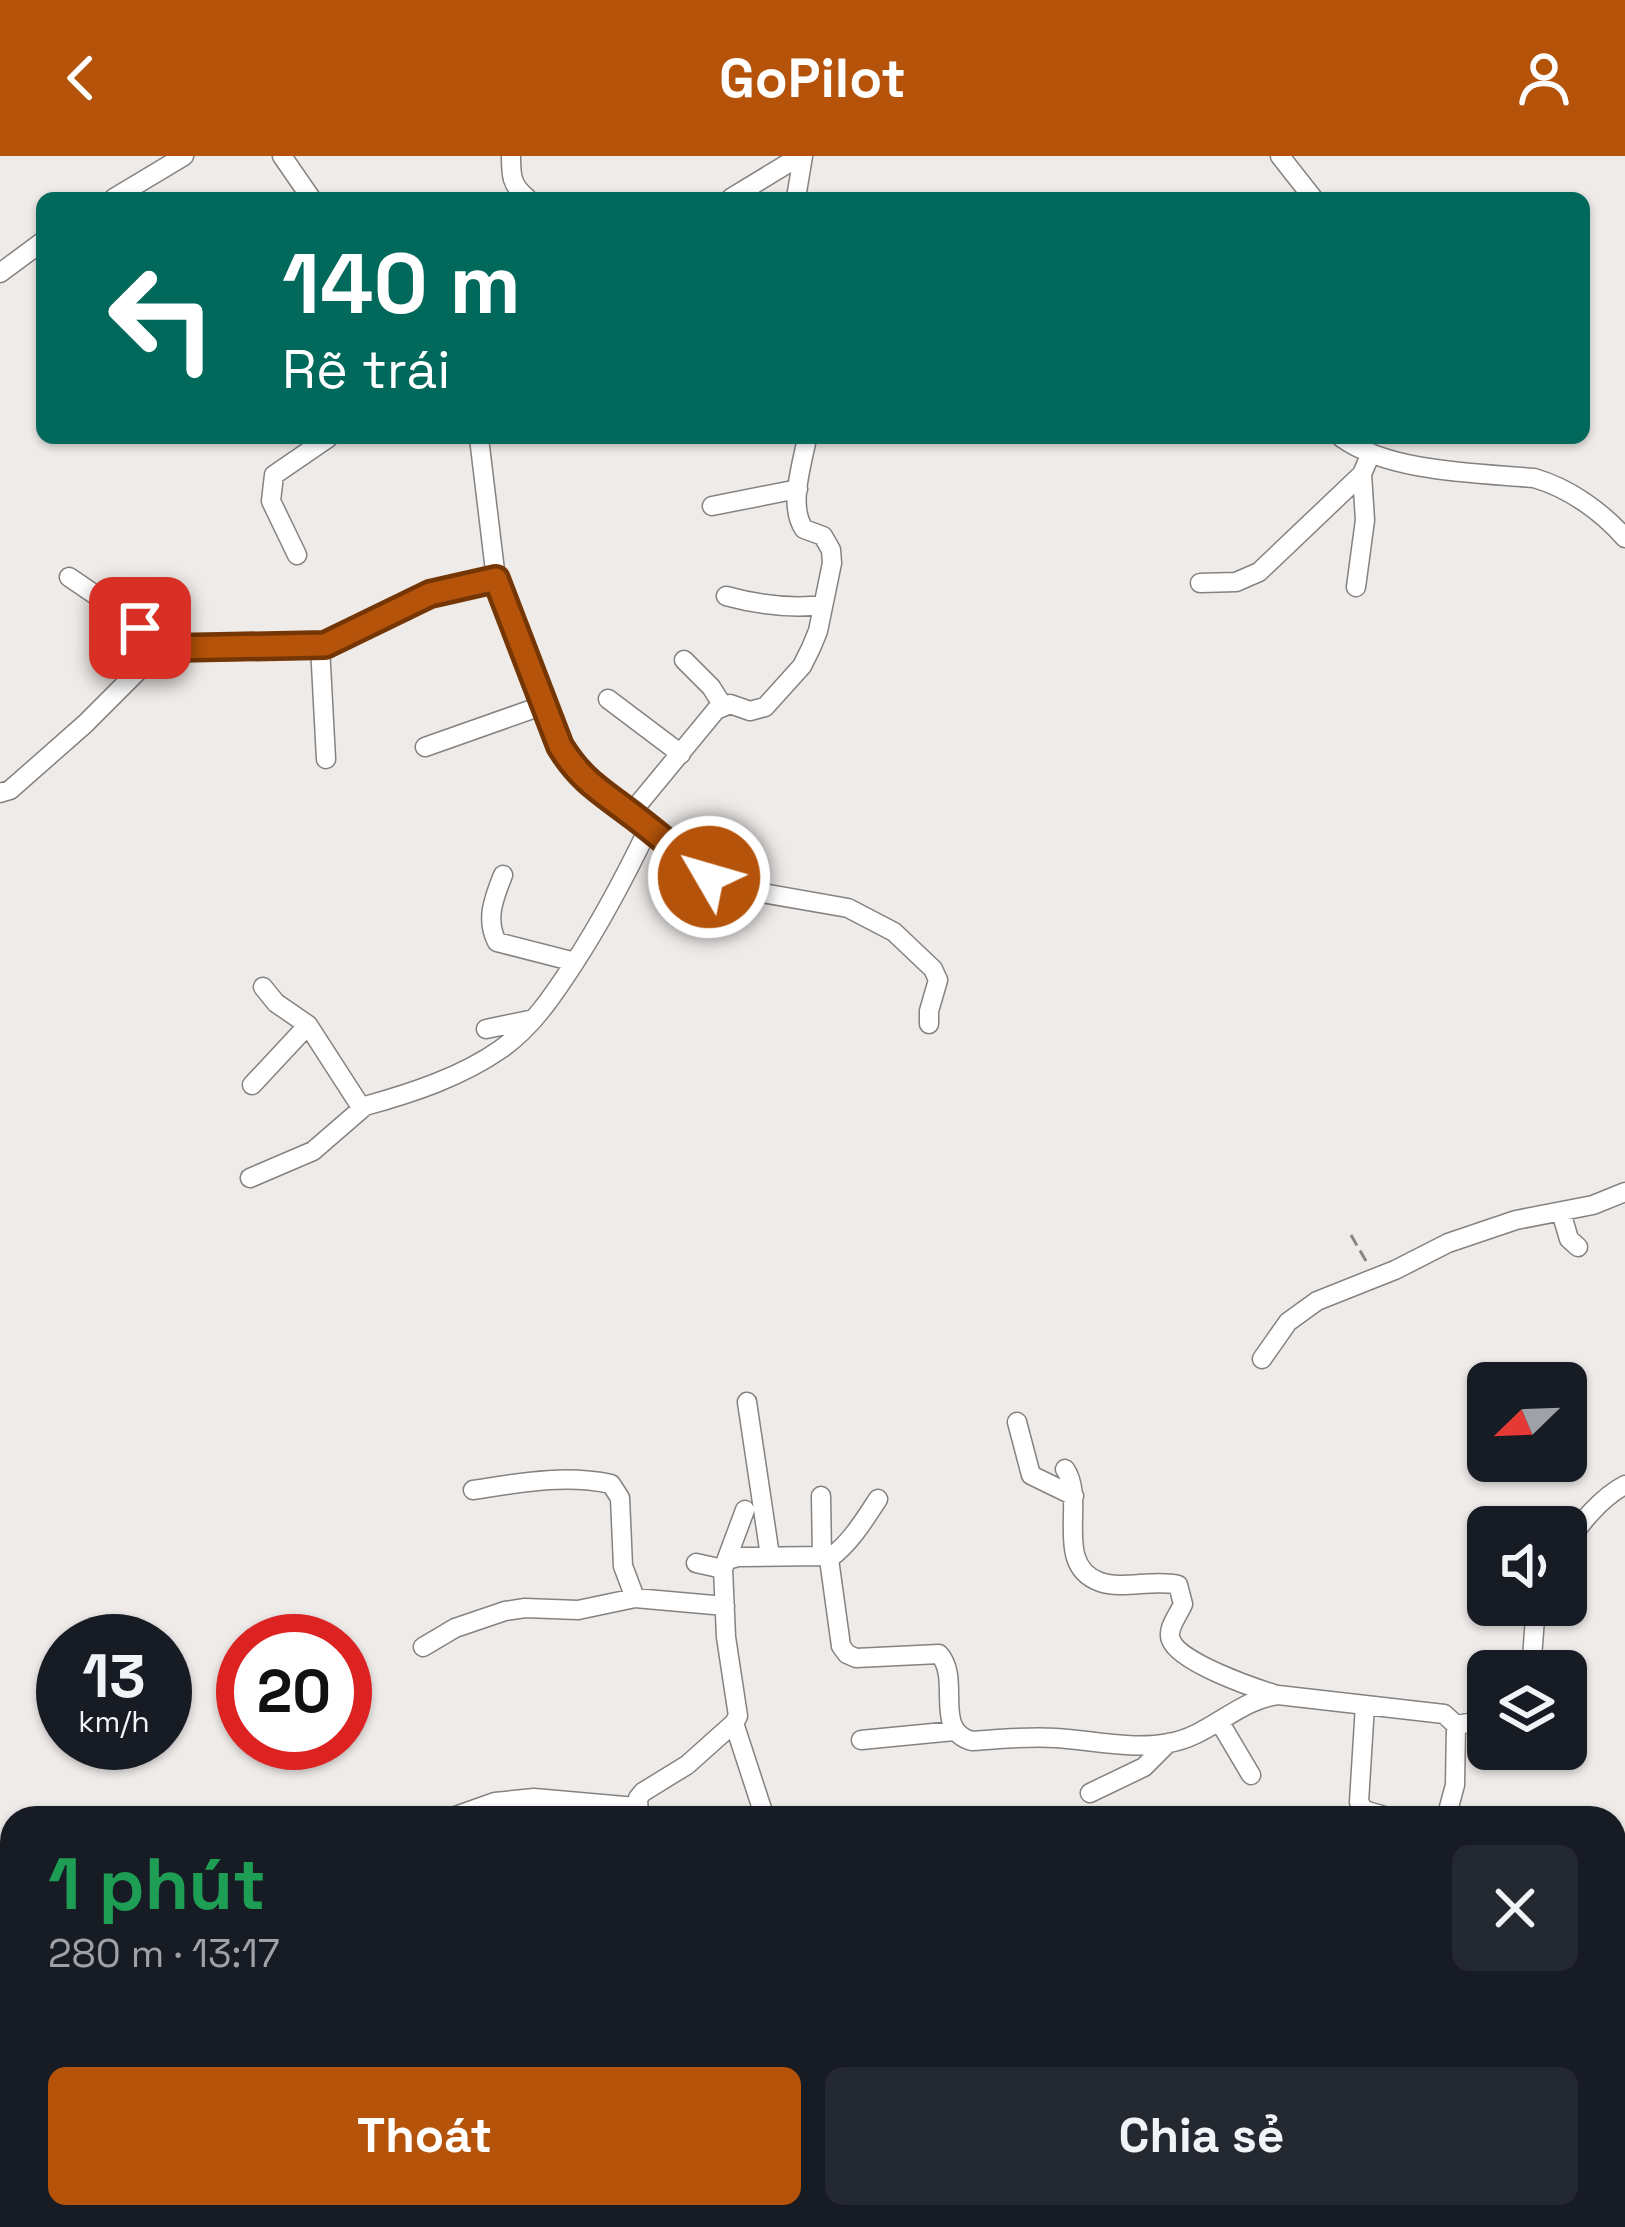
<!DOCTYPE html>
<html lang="vi">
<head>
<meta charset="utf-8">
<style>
  body { margin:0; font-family:"Space Grotesk",sans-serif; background:#242831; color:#f1f3f6; height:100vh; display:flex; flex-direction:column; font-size:45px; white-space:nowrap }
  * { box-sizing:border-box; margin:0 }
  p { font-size:39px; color:#9ea1a6 }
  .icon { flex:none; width:66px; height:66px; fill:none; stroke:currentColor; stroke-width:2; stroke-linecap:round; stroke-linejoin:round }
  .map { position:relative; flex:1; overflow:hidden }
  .panel { position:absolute; left:0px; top:1650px; width:1626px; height:423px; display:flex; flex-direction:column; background:#171b24; border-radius:36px 36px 0 0; box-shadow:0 3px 9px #0004 }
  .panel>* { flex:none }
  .guide { position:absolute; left:36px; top:36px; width:1554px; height:252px; border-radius:18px; box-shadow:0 3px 9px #0004; background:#00695c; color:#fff; overflow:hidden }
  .needle { width:78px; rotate:247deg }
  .buttons { position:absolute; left:1467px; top:1206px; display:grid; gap:24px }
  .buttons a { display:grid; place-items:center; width:120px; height:120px; border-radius:18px; background:#171b24; box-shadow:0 3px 9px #0004; font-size:60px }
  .speed { position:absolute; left:36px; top:1458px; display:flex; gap:24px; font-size:60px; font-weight:700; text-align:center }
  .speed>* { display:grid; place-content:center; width:156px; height:156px; border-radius:50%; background:#171b24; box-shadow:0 3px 9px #0004; line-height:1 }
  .speed small { font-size:30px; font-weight:400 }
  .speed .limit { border:18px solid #d22; background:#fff; color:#111 }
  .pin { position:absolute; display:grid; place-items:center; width:102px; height:102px; color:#fff; margin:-51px; border-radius:24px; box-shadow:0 6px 18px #0006 }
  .me { position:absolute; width:132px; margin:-66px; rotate:308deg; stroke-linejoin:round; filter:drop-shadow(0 0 9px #0008) }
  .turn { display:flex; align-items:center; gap:42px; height:252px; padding:0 48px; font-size:54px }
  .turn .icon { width:156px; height:156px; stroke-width:2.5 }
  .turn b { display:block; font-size:84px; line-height:102px }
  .round { display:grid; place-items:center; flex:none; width:126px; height:126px; border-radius:18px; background:#242831 }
  .headline { display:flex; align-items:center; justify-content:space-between; height:204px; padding:0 48px }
  h1 { font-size:72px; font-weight:700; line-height:90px; color:#1e9e55 }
  .button { display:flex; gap:24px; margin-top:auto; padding:24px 48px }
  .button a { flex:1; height:138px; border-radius:18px; background:#b45309; color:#fff; font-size:48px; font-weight:700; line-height:138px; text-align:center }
  .button a+a { background:#242831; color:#f1f3f6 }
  header { display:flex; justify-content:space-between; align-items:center; height:156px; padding:0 48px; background:#b45309; color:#fff; font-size:54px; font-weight:700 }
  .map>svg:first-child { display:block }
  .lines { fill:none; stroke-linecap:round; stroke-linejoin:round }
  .minor-casing { stroke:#858280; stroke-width:21 }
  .path { stroke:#898785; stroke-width:3; stroke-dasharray:12 6; stroke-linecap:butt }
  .minor { stroke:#fff; stroke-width:18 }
  .route-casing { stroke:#753606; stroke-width:30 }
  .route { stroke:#b45309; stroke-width:21 }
</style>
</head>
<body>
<header><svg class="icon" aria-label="back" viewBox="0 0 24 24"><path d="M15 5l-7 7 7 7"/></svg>GoPilot<svg class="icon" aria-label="person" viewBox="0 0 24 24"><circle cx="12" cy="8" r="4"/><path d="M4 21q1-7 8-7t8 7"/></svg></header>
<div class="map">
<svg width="1625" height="2071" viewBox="0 0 1625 2071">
  <rect width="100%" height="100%" fill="#eeebe9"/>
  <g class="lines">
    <defs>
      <path id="minor" d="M282 0 311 42
        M511 0C511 19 511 29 527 42
        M1280 0 1313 42
        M114 42 184 0
        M731 42 800 0
        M796 42 803 0
        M0 117 42 86
        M479 282 496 423 560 590 572 610 587 627 631 657 709 721 745 734 848 752 894 776 933 813 938 824 929 855V868
        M1342 282C1389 316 1476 317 1534 322 1569 332 1601 355 1625 382
        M712 350 798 333
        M297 399 271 345 274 319 328 282
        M69 421 97 440 121 450 158 495
        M1200 427 1236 426 1259 416 1362 318 1371 297
        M1356 431 1365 364 1362 318
        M726 440C759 449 789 453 823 449
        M320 490 326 603
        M684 504 711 531 723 550
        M608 543 681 598
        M425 591 544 549
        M0 637 10 634 85 568 158 495 171 492 325 489 430 438 496 423
        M631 657 716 554 730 548 750 555 765 551 802 510 811 492 818 475 832 407 831 394 823 380 804 373C788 350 802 309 807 282
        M503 719C494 742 485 763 497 786L575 806
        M263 831 276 847 308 869 359 948 365 950C412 937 461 921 501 893 532 871 552 841 573 809 603 763 625 721 649 671
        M486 873 534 863
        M252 929 308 869
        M250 1022 313 995 365 950
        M1561 1056 1569 1083 1578 1091
        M1262 1203 1288 1166 1317 1145 1395 1114 1448 1087 1516 1064 1593 1049 1625 1036
        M747 1246 770 1400
        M1017 1266 1031 1319 1074 1340
        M1065 1313C1087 1344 1052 1409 1100 1426 1123 1434 1153 1423 1178 1429L1183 1448C1179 1458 1166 1473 1171 1484 1179 1506 1251 1531 1274 1538
        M473 1334C519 1327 564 1318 611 1328L620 1342 623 1410 635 1442
        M821 1340 822 1400
        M1566 1389C1580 1367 1602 1341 1625 1329
        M829 1403C851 1386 863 1366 878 1343
        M728 1404 738 1401 822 1400 829 1403 841 1490 847 1498 856 1502 939 1498C962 1523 932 1574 972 1585 1000 1583 1028 1580 1056 1582 1092 1584 1132 1594 1168 1587 1209 1581 1237 1544 1278 1539L1444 1558 1456 1569 1488 1564
        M696 1407 723 1413
        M1479 1432 1488 1438
        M423 1491 455 1472 505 1455 525 1452 578 1454 635 1442 725 1450
        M1531 1515 1536 1449
        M1365 1549 1359 1646 1364 1654 1388 1661
        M1219 1565 1251 1619
        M734 1567 765 1662
        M861 1584 954 1575
        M1090 1637 1144 1611 1168 1587
        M450 1662 495 1646 534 1642 636 1651
        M639 1662 638 1642 643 1636 687 1609 734 1567 738 1560 726 1481 723 1413 745 1354
        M1446 1662 1455 1629 1456 1569
        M842 2061 846 2071
        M1510 2071 1511 2061"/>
    </defs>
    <use href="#minor" class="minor-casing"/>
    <path class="path" d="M1351 1079 1366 1105"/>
    <use href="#minor" class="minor"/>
  </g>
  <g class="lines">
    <defs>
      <path id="route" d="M140 472 158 495 171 492 325 489 430 438 496 423 560 590C582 626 603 636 635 661 660 680 684 701 709 721"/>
    </defs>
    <use href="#route" class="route-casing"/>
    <use href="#route" class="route"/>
  </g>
</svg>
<div class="buttons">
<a><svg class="needle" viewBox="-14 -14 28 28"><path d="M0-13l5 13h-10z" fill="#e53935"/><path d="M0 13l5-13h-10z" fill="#9ea1a6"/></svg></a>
<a><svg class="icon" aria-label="sound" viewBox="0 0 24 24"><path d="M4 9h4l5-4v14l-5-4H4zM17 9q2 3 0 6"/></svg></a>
<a><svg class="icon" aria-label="layers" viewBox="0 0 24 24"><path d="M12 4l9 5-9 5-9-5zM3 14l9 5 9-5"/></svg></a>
</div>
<div class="speed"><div>13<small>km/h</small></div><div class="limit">20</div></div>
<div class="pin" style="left:140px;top:472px;background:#d93025"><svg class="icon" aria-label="arrive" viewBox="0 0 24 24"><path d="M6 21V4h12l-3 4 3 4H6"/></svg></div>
<svg class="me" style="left:709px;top:721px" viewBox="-20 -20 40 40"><circle r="17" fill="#b45309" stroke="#fff" stroke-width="3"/><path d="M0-11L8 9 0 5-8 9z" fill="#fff"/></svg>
<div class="guide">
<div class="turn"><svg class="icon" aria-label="left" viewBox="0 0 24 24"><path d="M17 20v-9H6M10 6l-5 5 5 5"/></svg><div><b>140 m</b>Rẽ trái</div></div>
</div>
<section class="panel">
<div class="headline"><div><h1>1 phút</h1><p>280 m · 13:17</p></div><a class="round"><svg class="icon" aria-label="close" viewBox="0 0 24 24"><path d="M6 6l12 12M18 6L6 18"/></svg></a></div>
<div class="button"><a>Thoát</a><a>Chia sẻ</a></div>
</section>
</div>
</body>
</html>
